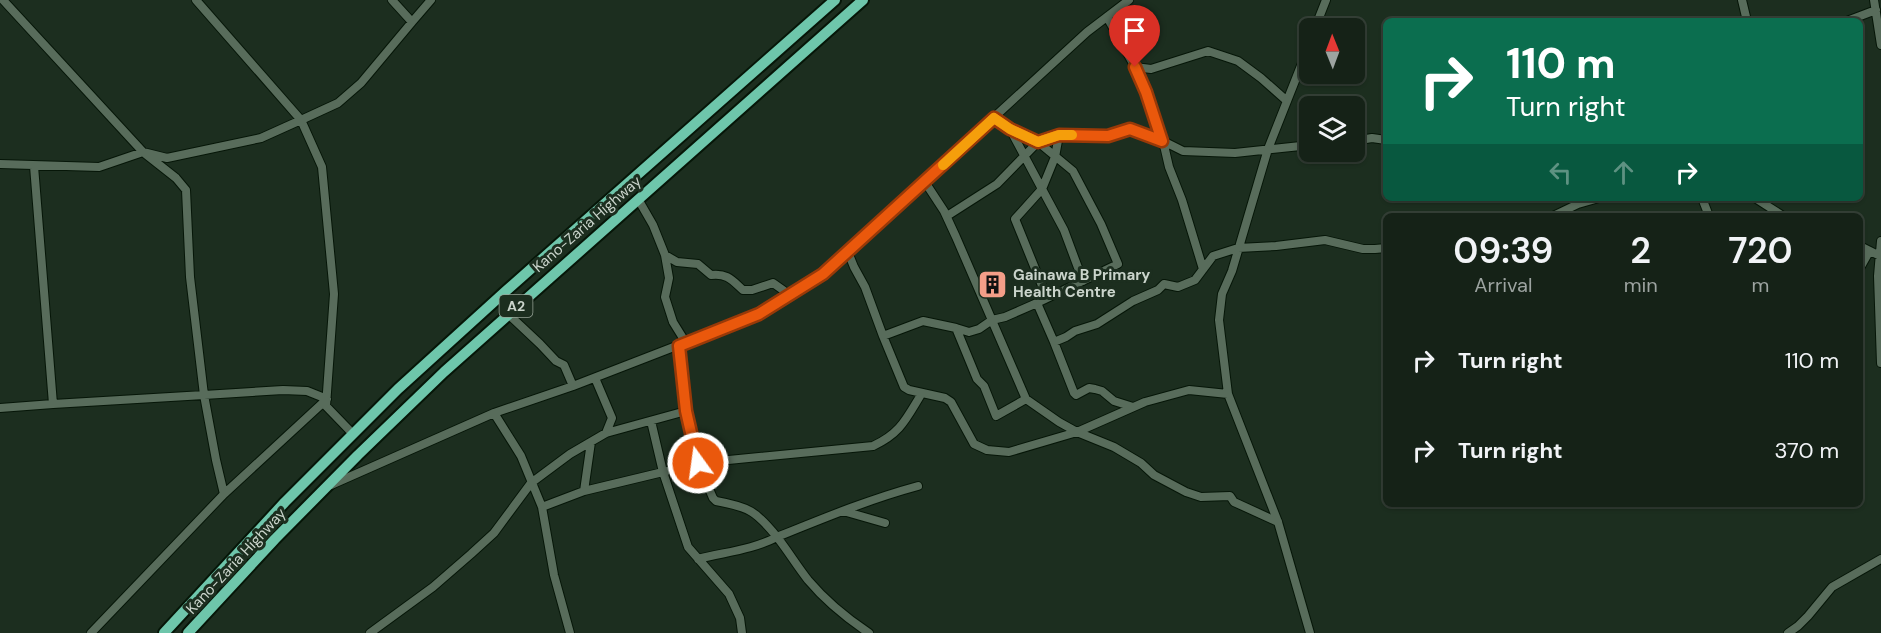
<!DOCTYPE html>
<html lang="en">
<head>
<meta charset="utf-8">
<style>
  body { margin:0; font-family:"DM Sans",sans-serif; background:#222f24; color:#f1f3f6; height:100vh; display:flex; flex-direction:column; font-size:22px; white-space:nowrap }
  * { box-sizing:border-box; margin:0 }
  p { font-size:20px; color:#9da4a1 }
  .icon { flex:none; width:33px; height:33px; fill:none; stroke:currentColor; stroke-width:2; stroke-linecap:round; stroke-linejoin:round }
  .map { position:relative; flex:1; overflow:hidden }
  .panel { position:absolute; left:1383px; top:213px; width:480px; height:294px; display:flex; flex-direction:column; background:#152217; border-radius:9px; box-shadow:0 2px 4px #0004,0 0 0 2px #343f36 }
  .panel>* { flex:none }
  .guide { position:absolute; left:1383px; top:18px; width:480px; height:183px; border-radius:9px; box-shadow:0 2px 4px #0004,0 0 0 2px #343f36; background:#0b6e4f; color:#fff; overflow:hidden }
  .needle { width:39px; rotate:359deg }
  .controls { position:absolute; left:1299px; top:18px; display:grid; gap:12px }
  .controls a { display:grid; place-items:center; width:66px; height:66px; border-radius:9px; background:#152217; box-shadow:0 2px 4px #0004,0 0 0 2px #343f36; font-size:30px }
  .pin { position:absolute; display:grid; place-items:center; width:51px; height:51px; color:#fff; margin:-62px -26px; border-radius:50% 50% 50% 0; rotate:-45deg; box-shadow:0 0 6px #0007 }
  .pin .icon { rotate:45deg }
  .me { position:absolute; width:66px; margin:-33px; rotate:346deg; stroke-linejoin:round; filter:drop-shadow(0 0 4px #0008) }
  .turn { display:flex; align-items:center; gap:21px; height:126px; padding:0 24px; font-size:27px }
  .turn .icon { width:78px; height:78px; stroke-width:2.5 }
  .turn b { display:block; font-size:42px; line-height:51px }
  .lanes { display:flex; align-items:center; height:57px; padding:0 24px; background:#0003; justify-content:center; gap:30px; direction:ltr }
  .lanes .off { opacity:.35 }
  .eta { display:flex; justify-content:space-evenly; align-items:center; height:102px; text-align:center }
  .eta b { font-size:36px; font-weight:600; line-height:42px }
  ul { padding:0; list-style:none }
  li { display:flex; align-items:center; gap:18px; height:90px; padding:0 24px }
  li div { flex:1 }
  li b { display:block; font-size:22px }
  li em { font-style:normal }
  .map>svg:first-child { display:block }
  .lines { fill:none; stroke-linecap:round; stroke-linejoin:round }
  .minor-casing { stroke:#061608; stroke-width:10 }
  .highway-casing { stroke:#061608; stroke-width:14 }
  .minor { stroke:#586c5b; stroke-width:8 }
  .highway { stroke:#6ec6ab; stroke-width:10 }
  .route-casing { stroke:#983908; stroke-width:15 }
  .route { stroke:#ea580c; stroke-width:10 }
  .slow { stroke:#f59e0b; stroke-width:10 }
  .labels { text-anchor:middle; stroke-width:6; stroke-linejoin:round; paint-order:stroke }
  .shield { fill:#1c2e1f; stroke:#96a297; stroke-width:1.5 }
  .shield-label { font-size:14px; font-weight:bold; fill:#cad4cb }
  .street-label { font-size:15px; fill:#cad4cb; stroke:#1c2e1f }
  .poi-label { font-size:15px; font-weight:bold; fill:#cad4cb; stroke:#1c2e1f; text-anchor:start }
</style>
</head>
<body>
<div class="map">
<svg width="1881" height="633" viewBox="0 0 1881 633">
  <rect width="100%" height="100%" fill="#1c2e1f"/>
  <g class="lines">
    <defs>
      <path id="minor" d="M3 0 143 152 167 158 261 138 301 120 322 167 334 294 326 406 353 434
        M196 0 301 120 338 103 361 83 412 22 392 0
        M1742 0 1747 21
        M1874 0 1881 45
        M1107 17 1135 67 1146 92 1163 141 1183 151 1235 153 1310 145
        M1847 21 1876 10
        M412 22 431 0
        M1315 28 1326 0
        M1310 43 1268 149 1232 271 1222 294 1219 320 1228 394 1278 522 1310 633
        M1135 67 1151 69 1208 51 1238 61 1261 78 1287 101
        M994 118 1010 129 1038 142 1073 171 1101 224 1118 264 1037 303
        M1010 129 1042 189 1015 219 1047 298
        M1059 135 1055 157 1042 189 1064 230 1083 281
        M1354 141 1372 138 1386 140
        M0 164 99 167 143 152 176 178 186 190 190 277 204 395 53 404
        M925 182 944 211 956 237 1026 399
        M1702 198 1709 216
        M1755 198 1783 216
        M638 199 653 225 665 255 669 278 665 297 673 322 686 343
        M947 216 997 184 1038 142 1059 135 1108 136 1130 129 1163 141 1169 167 1182 200 1203 269
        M1553 216 1578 204 1599 198
        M1881 241 1878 276 1881 363
        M1860 246 1880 256
        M848 252 854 267 865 287 883 336 923 321 956 328 977 379 984 386 996 416 1026 399 1059 422 1077 432 1114 447 1141 463 1154 475 1186 492 1201 497 1230 496 1234 502 1278 522
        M665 255 677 262 698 264 711 275C727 273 732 280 743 290H752L773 283 790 295
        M1860 268 1869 252
        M508 314 540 344 556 361 564 365 573 386
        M956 328 969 332 979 329 992 320 1005 317 1037 303 1054 342 1066 337 1075 331 1097 324 1133 301 1158 290 1164 284 1178 287 1195 280 1213 256 1238 248 1276 246 1325 240 1363 249H1375L1386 248
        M883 336 904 387 909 390 945 398 951 402 974 444 987 450 1009 452 1077 432 1145 402 1189 390 1228 394
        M1054 342 1074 393 1076 395 1089 388 1095 389 1102 391 1114 401 1133 407
        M595 378 612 418 606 433
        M283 390 307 391 327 399 224 494 216 460 204 395Z
        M0 408 53 404 34 166
        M686 411 698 463 663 472 688 547 729 594 740 618 742 633
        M494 413 521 456 542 507
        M331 485 494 413 573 386 759 314 823 274 1087 32 1129 0
        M918 486C870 499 824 518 777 537 756 511 749 507 716 501L713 498 698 463 873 446C901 433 906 419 922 393
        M584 491 663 472 651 421
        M843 511 885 523
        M698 559C725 552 752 550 777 537 788 551 797 566 808 580 824 599 848 619 869 633
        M91 633 224 494
        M370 633 433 587 471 554 494 533 531 483 570 454 606 433 686 411 679 346
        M570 633 554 575 542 507 584 491 591 442
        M1788 633 1798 626 1808 616 1832 587 1881 559"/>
      <path id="highway" d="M164 633 285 502 398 389 507 290 835 0
        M188 633 275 539 358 455 444 372 863 0"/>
    </defs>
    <use href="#minor" class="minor-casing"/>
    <use href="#highway" class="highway-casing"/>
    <use href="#minor" class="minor"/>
    <use href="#highway" class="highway"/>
  </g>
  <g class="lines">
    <defs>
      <path id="route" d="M698 463 686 411 679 346 759 314 823 274 994 118 1010 129 1038 142 1059 135 1108 136 1130 129 1162 141 1146 92 1135 67"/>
    </defs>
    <use href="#route" class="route-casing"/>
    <use href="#route" class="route"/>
    <path class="slow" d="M943 165 994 118 1010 129 1038 142 1059 135H1072"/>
  </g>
  <defs>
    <symbol id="building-square" viewBox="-11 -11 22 22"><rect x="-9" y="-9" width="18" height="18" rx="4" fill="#f49e88" stroke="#1c2e1f"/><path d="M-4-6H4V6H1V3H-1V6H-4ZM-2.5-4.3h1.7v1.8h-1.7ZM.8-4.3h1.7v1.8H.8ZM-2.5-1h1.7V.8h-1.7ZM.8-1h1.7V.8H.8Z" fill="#111"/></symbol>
  </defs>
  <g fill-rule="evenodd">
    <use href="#building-square" x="976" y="268" width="33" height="33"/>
  </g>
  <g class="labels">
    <rect class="shield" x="499.5" y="295" width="33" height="22" rx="4.5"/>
    <g class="shield-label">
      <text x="516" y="311">A2</text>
    </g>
    <g class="street-label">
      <text transform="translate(587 224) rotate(-41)" y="5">Kano-Zaria Highway</text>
      <text transform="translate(236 561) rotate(-47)" y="5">Kano-Zaria Highway</text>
    </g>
    <g class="poi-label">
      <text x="1013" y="280">Gainawa B Primary<tspan x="1013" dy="17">Health Centre</tspan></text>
    </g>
  </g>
</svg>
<div class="controls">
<a><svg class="needle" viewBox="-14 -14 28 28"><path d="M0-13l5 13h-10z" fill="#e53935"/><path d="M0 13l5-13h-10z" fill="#9da4a1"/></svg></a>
<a><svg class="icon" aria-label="layers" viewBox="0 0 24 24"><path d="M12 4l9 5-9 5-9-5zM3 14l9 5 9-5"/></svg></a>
</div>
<div class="pin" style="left:1135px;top:67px;background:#d93025"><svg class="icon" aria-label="arrive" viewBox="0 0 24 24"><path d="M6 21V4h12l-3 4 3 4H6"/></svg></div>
<svg class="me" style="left:698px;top:463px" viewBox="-20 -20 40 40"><circle r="17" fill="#ea580c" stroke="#fff" stroke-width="3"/><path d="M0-11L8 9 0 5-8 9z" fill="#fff"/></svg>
<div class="guide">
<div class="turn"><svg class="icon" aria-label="right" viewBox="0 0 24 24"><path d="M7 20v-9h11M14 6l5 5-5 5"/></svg><div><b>110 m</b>Turn right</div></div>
<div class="lanes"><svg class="icon off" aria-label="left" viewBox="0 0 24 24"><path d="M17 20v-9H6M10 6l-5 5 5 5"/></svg><svg class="icon off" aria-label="ahead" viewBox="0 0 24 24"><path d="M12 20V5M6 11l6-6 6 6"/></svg><svg class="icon" aria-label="right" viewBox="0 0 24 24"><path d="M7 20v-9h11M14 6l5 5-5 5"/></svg></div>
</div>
<section class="panel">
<div class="eta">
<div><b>09:39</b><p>Arrival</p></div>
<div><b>2</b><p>min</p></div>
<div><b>720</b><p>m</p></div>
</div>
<ul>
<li><svg class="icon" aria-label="right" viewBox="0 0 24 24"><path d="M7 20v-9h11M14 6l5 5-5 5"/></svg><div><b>Turn right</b></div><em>110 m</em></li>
<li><svg class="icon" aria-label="right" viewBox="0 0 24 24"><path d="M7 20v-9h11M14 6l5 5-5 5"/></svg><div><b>Turn right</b></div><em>370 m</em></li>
</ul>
</section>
</div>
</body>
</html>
